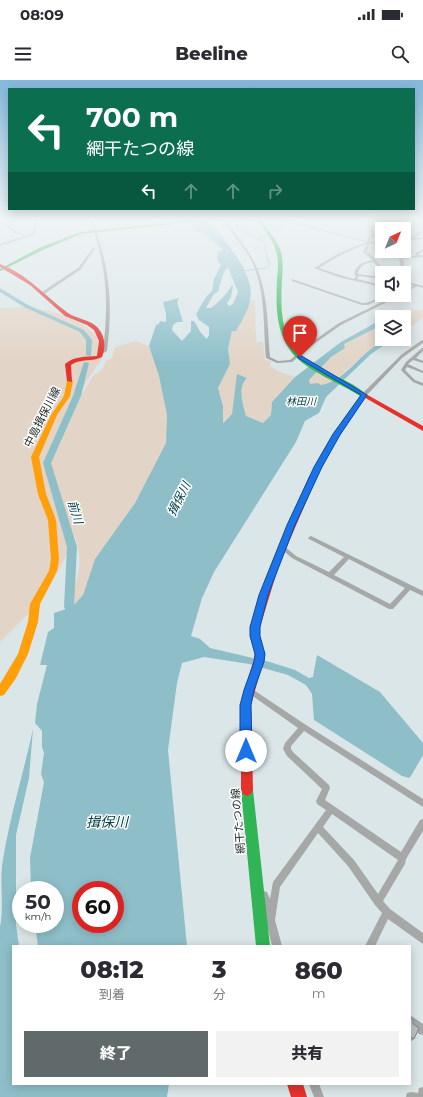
<!DOCTYPE html>
<html lang="ja">
<head>
<meta charset="utf-8">
<style>
  body { margin:0; font-family:Montserrat,"Noto Sans JP",sans-serif; background:#f2f2f3; color:#2b2b33; height:100vh; display:flex; flex-direction:column; font-size:15px; white-space:nowrap }
  * { box-sizing:border-box; margin:0 }
  p { font-size:13px; color:#7c7c81 }
  .icon { flex:none; width:22px; height:22px; fill:none; stroke:currentColor; stroke-width:2; stroke-linecap:round; stroke-linejoin:round }
  .map { position:relative; flex:1; overflow:hidden }
  .sheet { position:absolute; left:12px; top:865px; width:399px; height:140px; display:flex; flex-direction:column; background:#fff; border-radius:0px; box-shadow:0 2px 10px #0003 }
  .sheet>* { flex:none }
  .guide { position:absolute; left:8px; top:8px; width:407px; height:122px; border-radius:0px; box-shadow:0 2px 10px #0003; background:#0b6e4f; color:#fff; overflow:hidden }
  .needle { width:26px; rotate:43deg }
  .buttons { position:absolute; left:375px; top:142px; display:grid; gap:8px }
  .buttons a { display:grid; place-items:center; width:36px; height:36px; border-radius:0px; background:#fff; box-shadow:0 2px 10px #0003; font-size:20px }
  .speed { position:absolute; left:12px; top:801px; display:flex; gap:8px; font-size:20px; font-weight:700; text-align:center }
  .speed>* { display:grid; place-content:center; width:52px; height:52px; border-radius:50%; background:#fff; box-shadow:0 2px 10px #0003; line-height:1 }
  .speed small { font-size:10px; font-weight:400 }
  .speed .limit { border:6px solid #d22; background:#fff; color:#111 }
  .pin { position:absolute; display:grid; place-items:center; width:34px; height:34px; color:#fff; margin:-41px -17px; border-radius:50% 50% 50% 0; rotate:-45deg; box-shadow:0 0 4px #0007 }
  .pin .icon { rotate:45deg }
  .me { position:absolute; width:44px; margin:-22px; rotate:0deg; stroke-linejoin:round; filter:drop-shadow(0 0 3px #0008) }
  .turn { display:flex; align-items:center; gap:14px; height:84px; padding:0 12px; font-size:18px }
  .turn .icon { width:52px; height:52px; stroke-width:2.5 }
  .turn b { display:block; font-size:28px; line-height:34px }
  .lanes { display:flex; align-items:center; height:38px; padding:0 12px; background:#0003; justify-content:center; gap:20px; direction:ltr }
  .lanes .off { opacity:.35 }
  .eta { display:flex; justify-content:space-evenly; align-items:center; height:68px; text-align:center }
  .eta b { font-size:24px; font-weight:800; line-height:28px }
  .primary-button { display:flex; gap:8px; margin-top:auto; padding:8px 12px }
  .primary-button a { flex:1; height:46px; border-radius:0px; background:#616a6b; color:#fff; font-size:16px; font-weight:800; line-height:46px; text-align:center }
  .primary-button a+a { background:#f2f2f3; color:#2b2b33 }
  .status { display:flex; justify-content:space-between; align-items:center; height:28px; padding:0 20px; background:#fff; direction:ltr }
  .status svg { height:11px; fill:currentColor }
  header { display:flex; justify-content:space-between; align-items:center; height:52px; padding:0 12px; background:#fff; font-size:18px; font-weight:800 }
  .map>svg:first-child { display:block }
  .green { fill:#e2d4c6 }
  .water { fill:#8ebfc9; fill-rule:evenodd }
  .lines { fill:none; stroke-linecap:round; stroke-linejoin:round }
  .stream { stroke:#8ebfc9; stroke-width:1 }
  .river { fill:#8ebfc9; fill-rule:evenodd }
  .street { fill:#a6a8a7; fill-rule:evenodd }
  .fast { fill:#30b455; fill-rule:evenodd }
  .slow { fill:#ff9f0a; fill-rule:evenodd }
  .jam { fill:#e5322d; fill-rule:evenodd }
  .wall { fill:#a1a8a9 }
  .building { fill:#bbc3c5; stroke:#83888a }
  .route { fill:#1a73e8; stroke:#114b97 }
  .labels { text-anchor:middle; stroke-width:3; stroke-linejoin:round; paint-order:stroke }
  .far-water-label { font-size:10px; font-style:italic; fill:#03424d; stroke:#fff }
  .street-label { font-size:11px; fill:#1f2728; stroke:#fff }
  .water-label { font-size:12px; font-style:italic; fill:#03424d; stroke:#fff }
  .near-water-label { font-size:14px; font-style:italic; fill:#03424d; stroke:#fff }
</style>
</head>
<body>
<div class="status"><b>08:09</b><svg viewBox="0 0 49 12"><path d="M0 12V9h3v3zM5 12V6h3v6zM10 12V3h3v9zM15 12V0h3v12zM26 1h20v11H26zM47 4h2v5h-2z"/></svg></div>
<header><svg class="icon" aria-label="menu" viewBox="0 0 24 24"><path d="M4 6h16M4 12h16M4 18h16"/></svg>Beeline<svg class="icon" aria-label="search" viewBox="0 0 24 24"><circle cx="10" cy="10" r="6"/><path d="M15 15l6 6"/></svg></header>
<div class="map">
<svg width="423" height="1017" viewBox="0 0 423 1017">
  <rect width="100%" height="100%" fill="#dbe6e8"/>
  <path class="green" d="M251 220H255L256 262H263L265 280 271 281 270 286 280 292 295 297 272 322 271 335 263 343 246 336C243 323 237 308 247 297L239 296 232 334 222 343 223 326 218 308 230 284 228 269 232 251H236Z
    M25 227C53 231 77 235 97 257L98 266 103 277 86 302 63 358 81 316 93 296 102 290 106 281 112 278 115 267 136 261 149 266 159 296 167 335 166 363 135 423 95 479 83 515 72 527H67C67 519 71 514 74 507 82 489 81 470 73 453L70 468 43 519 0 562V228Z
    M410 229 423 231V238L404 252V237H396Z
    M382 245V259H391L364 274 332 304 321 305 310 304 309 300 331 277 345 268 344 264Z"/>
  <path class="water" d="M187 140C195 140 203 140 210 144 214 147 216 150 219 153 232 170 255 196 250 221 248 231 241 242 236 251H232L228 269 230 284 218 308 223 326V343L232 334 237 294 247 298C237 307 243 324 246 336L263 343 271 335 272 322 295 297 341 262 382 239V245L344 264 345 268 331 277 309 300 310 304 318 303 321 305C350 301 363 263 393 259L371 274 326 317 319 333 305 341 296 362 214 492 202 518 191 556 200 559 210 568 270 582 295 590 309 598 313 597 317 575 380 612 423 663V675L411 696 409 698 402 696 314 640 312 614 306 605 288 595 249 584 204 577 182 583 177 603 168 670 187 866H38L35 844H55V810H31L30 778 44 702 41 694 44 673 42 667V651L35 643 37 624 47 585H40L48 552 54 548V533L72 527 83 515 95 479 135 423 166 363 167 335 159 296 149 266 156 245 159 244 160 241 166 242V234L163 222 179 218 177 222 183 242H177L173 245 172 250 182 261 191 251V241H194L201 253 207 259 209 255V247L199 240 196 234 206 217 212 211 214 199 221 185 217 179 218 171H222L221 168 203 153 195 151ZM228 187 238 212 233 224 229 226 227 223 231 217 233 206 232 205C226 215 219 222 211 228H206L214 214 218 212 223 194ZM81 810H115V844H81Z
    M33 649 29 698 16 755V845L19 866H13V1004H169L167 1017H0V847C4 826 0 806 2 786 9 739 23 695 33 649Z"/>
  <g class="lines">
    <path class="stream" d="M232 140 239 149 259 160
      M272 152 291 140
      M243 191 266 188 270 185 265 170 266 164 259 158 265 156"/>
    <path class="river" d="M0 208 28 225 84 250 92 260 91 276 86 275V260L80 252 24 227 0 212Z
      M84 282 89 283 81 316 51 383 77 467 74 526 83 539 82 542H74L64 527 67 467 43 383 73 316Z"/>
    <path class="street" d="M2 140H5L11 148 25 156 32 153 36 140H38L34 155 0 166V164L23 156 9 150Z
      M90 140H92C110 187 113 222 107 271L102 274 100 273 103 271C109 221 107 187 90 140Z
      M223 140H226C234 153 245 165 252 178 269 208 267 244 270 277L278 281 290 280 309 264 339 243 396 215H401L341 245 311 266 292 282 277 283 266 278C263 245 266 208 250 178 242 165 231 154 223 140Z
      M278 140H284L367 161 368 158 372 155 369 148 361 140H364L371 147 375 154 382 156V158L375 156 370 159V161L382 164V166L369 163 367 172 374 177 386 193H382L374 182C366 183 359 185 358 194L382 197V199L359 196 357 199 382 205V207L338 197 314 188 339 173 366 162ZM366 164 363 172 373 180C364 182 356 184 354 194L356 196 354 199 340 195 319 188 341 175Z
      M423 150V152L414 158 423 157V159L411 160 404 164V162Z
      M93 168 95 169 80 190 44 214H42V212L78 188Z
      M423 169V171L419 174V175H423V177L401 179 404 181V186L401 193H397L400 186V181L398 177 415 176 416 173Z
      M292 199 362 223C372 223 379 215 389 215L368 225H362L292 201Z
      M404 201 423 206V208L417 206 404 213V211L414 206 404 203Z
      M422 260H423V263L403 277 366 316H362V314L401 275Z
      M422 268H423V271L416 278 423 281V283L413 280 408 284 423 291V293L407 287 405 290 415 300 423 303V306L413 302 401 290 406 282Z
      M311 456 423 511V516L410 510 393 529H389L292 478 279 467 282 465 284 466 296 476 329 492 344 477 309 459 308 458 309 457ZM349 479 405 508 390 524 334 495Z
      M249 607 306 645 423 719V727L304 651 291 666V669L293 672 329 705 330 708 325 720 401 772 420 740 423 739V751L406 779 405 784 383 821 390 829 423 853V864L420 862 388 839 375 866H365L382 833 375 825 348 786 318 753 280 807 275 840 282 866H272L260 815 261 812 264 811 267 812 270 819 273 802 326 730 317 724 316 721 322 709 287 676 283 669 285 663 298 648 247 612 246 610 247 608ZM332 734 398 780 378 814 354 780 323 747Z
      M410 935 423 944V955L419 954 410 946Z
      M309 1004H319L324 1017H314Z
      M423 1007V1017H406L407 1013 411 1012 418 1013 419 1008Z"/>
    <path class="fast" d="M195 140H213L81 154 43 170 0 191V189L39 168 80 152Z
      M257 140H261C268 150 277 160 281 171 283 180 283 190 282 199 281 219 280 243 290 262 307 291 345 294 367 315L339 354 316 399 312 401 308 399 333 354 360 316C340 303 309 292 293 274 275 252 276 225 277 199 278 190 279 180 276 171 273 160 264 150 257 140Z
      M247 704 251 706 253 710 270 866H256L241 710 243 706Z"/>
    <path class="slow" d="M70 299 73 301 70 316 57 335 39 377 46 414 56 440 59 479 57 491 40 524 38 542 28 574 16 598 4 615 0 616V604L18 574 28 542 30 524 49 491 51 479 48 440 38 414 31 377 51 335 64 316 67 301Z"/>
    <path class="jam" d="M0 184C27 194 45 216 68 233 76 239 90 239 98 248 105 256 106 267 102 277 93 282 81 278 71 285L72 302 67 301 65 284C74 276 85 277 97 276L99 261 94 250 87 245 65 236 30 205 0 187Z
      M364 313 423 346V351L362 316 361 315Z
      M309 397H315L316 399 279 485 260 547V556L265 575 251 625 253 710 251 714 247 716 243 714 241 710V625L255 575 250 556V547L271 485Z
      M287 1004H303L307 1017H291Z"/>
  </g>
  <path class="wall" d="M410 938 414 959 410 962Z"/>
  <path class="building" d="M410 938 413 940V944L419 948 414 959 410 956Z"/>
  <linearGradient id="sky" x2="0" y2="1"><stop stop-color="#84b8dc"/><stop offset="0.49" stop-color="#eff4f5"/><stop offset="1" stop-color="#eff4f5" stop-opacity="0"/></linearGradient>
  <rect width="423" height="283" fill="url(#sky)"/>
  <path class="route" d="M300 275 367 315 340 355 322 387 295 445 268 515 260 547V556L265 574 264 582 254 610 251 625 252 671 250 675 246 676 242 675 240 671V625L244 610 254 582 255 574 250 556V547L259 515 287 445 314 387 333 354 361 315 298 278V276Z"/>
  <g class="labels">
    <g class="far-water-label">
      <text x="301" y="325">林田川</text>
    </g>
    <g class="street-label">
      <text transform="translate(42 337) rotate(-63)" y="4">中島揖保川線</text>
      <text transform="translate(238 741) rotate(-95)" y="4">網干たつの線</text>
    </g>
    <g class="water-label">
      <text transform="translate(179 419) rotate(-63)" y="4">揖保川</text>
      <text transform="translate(75 432) rotate(73)" y="4">前川</text>
    </g>
    <g class="near-water-label">
      <text x="107" y="747">揖保川</text>
    </g>
  </g>
</svg>
<div class="buttons">
<a><svg class="needle" viewBox="-14 -14 28 28"><path d="M0-13l5 13h-10z" fill="#e53935"/><path d="M0 13l5-13h-10z" fill="#7c7c81"/></svg></a>
<a><svg class="icon" aria-label="sound" viewBox="0 0 24 24"><path d="M4 9h4l5-4v14l-5-4H4zM17 9q2 3 0 6"/></svg></a>
<a><svg class="icon" aria-label="layers" viewBox="0 0 24 24"><path d="M12 4l9 5-9 5-9-5zM3 14l9 5 9-5"/></svg></a>
</div>
<div class="speed"><div>50<small>km/h</small></div><div class="limit">60</div></div>
<div class="pin" style="left:300px;top:277px;background:#d93025"><svg class="icon" aria-label="arrive" viewBox="0 0 24 24"><path d="M6 21V4h12l-3 4 3 4H6"/></svg></div>
<svg class="me" style="left:246px;top:671px" viewBox="-20 -20 40 40"><circle r="19" fill="#fff"/><path d="M0-13L10 11 0 6-10 11z" fill="#1a73e8"/></svg>
<div class="guide">
<div class="turn"><svg class="icon" aria-label="left" viewBox="0 0 24 24"><path d="M17 20v-9H6M10 6l-5 5 5 5"/></svg><div><b>700 m</b>網干たつの線</div></div>
<div class="lanes"><svg class="icon" aria-label="left" viewBox="0 0 24 24"><path d="M17 20v-9H6M10 6l-5 5 5 5"/></svg><svg class="icon off" aria-label="ahead" viewBox="0 0 24 24"><path d="M12 20V5M6 11l6-6 6 6"/></svg><svg class="icon off" aria-label="ahead" viewBox="0 0 24 24"><path d="M12 20V5M6 11l6-6 6 6"/></svg><svg class="icon off" aria-label="right" viewBox="0 0 24 24"><path d="M7 20v-9h11M14 6l5 5-5 5"/></svg></div>
</div>
<section class="sheet">
<div class="eta">
<div><b>08:12</b><p>到着</p></div>
<div><b>3</b><p>分</p></div>
<div><b>860</b><p>m</p></div>
</div>
<div class="primary-button"><a>終了</a><a>共有</a></div>
</section>
</div>
</body>
</html>
